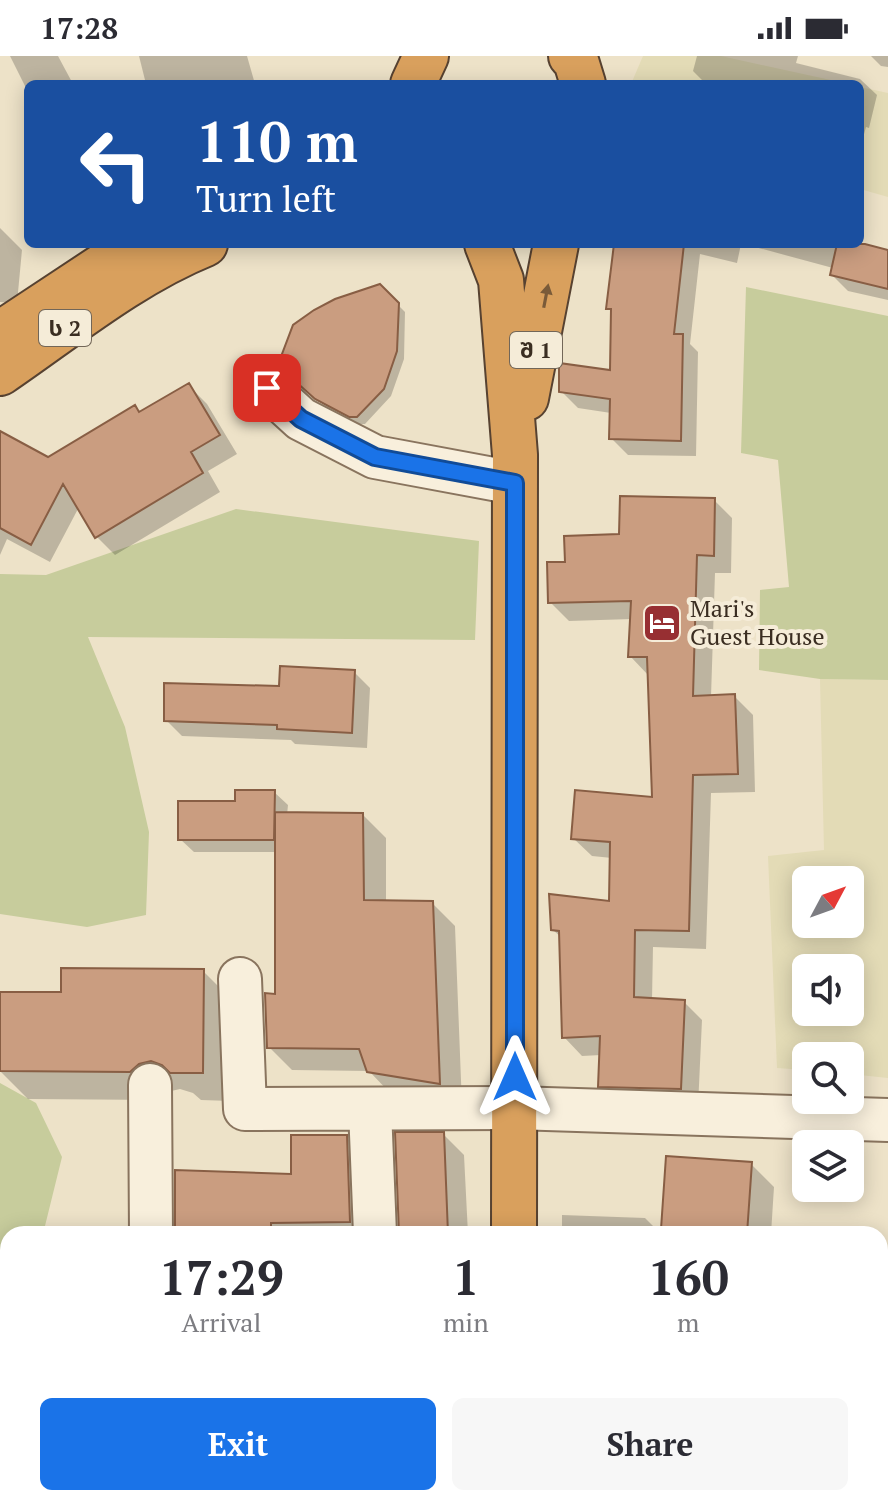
<!DOCTYPE html>
<html lang="en">
<head>
<meta charset="utf-8">
<style>
  body { margin:0; font-family:"PT Serif","Noto Sans Georgian",serif; background:#f7f7f7; color:#2b2b33; height:100vh; display:flex; flex-direction:column; font-size:30px; white-space:nowrap }
  * { box-sizing:border-box; margin:0 }
  p { font-size:26px; color:#7c7c81 }
  .icon { flex:none; width:44px; height:44px; fill:none; stroke:currentColor; stroke-width:2; stroke-linecap:round; stroke-linejoin:round }
  .map { position:relative; flex:1; overflow:hidden }
  .details { position:absolute; left:0px; top:1170px; width:888px; height:280px; display:flex; flex-direction:column; background:#fff; border-radius:24px 24px 0 0; box-shadow:0 4px 20px #0003 }
  .details>* { flex:none }
  .guide { position:absolute; left:24px; top:24px; width:840px; height:168px; border-radius:12px; box-shadow:0 4px 20px #0003; background:#1a4fa0; color:#fff; overflow:hidden }
  .needle { width:52px; rotate:49deg }
  .fabs { position:absolute; left:792px; top:810px; display:grid; gap:16px }
  .fabs a { display:grid; place-items:center; width:72px; height:72px; border-radius:12px; background:#fff; box-shadow:0 4px 20px #0003; font-size:40px }
  .pin { position:absolute; display:grid; place-items:center; width:68px; height:68px; color:#fff; margin:-34px; border-radius:16px; box-shadow:0 4px 12px #0006 }
  .me { position:absolute; width:88px; margin:-44px; rotate:0deg; stroke-linejoin:round; filter:drop-shadow(0 0 6px #0008) }
  .turn { display:flex; align-items:center; gap:28px; height:168px; padding:0 40px; font-size:36px }
  .turn .icon { width:104px; height:104px; stroke-width:2.5 }
  .turn b { display:block; font-size:56px; line-height:68px }
  .eta { display:flex; justify-content:space-evenly; align-items:center; height:136px; text-align:center }
  .eta b { font-size:48px; font-weight:800; line-height:56px }
  .button { display:flex; gap:16px; margin-top:auto; padding:16px 40px }
  .button a { flex:1; height:92px; border-radius:12px; background:#1a73e8; color:#fff; font-size:32px; font-weight:800; line-height:92px; text-align:center }
  .button a+a { background:#f7f7f7; color:#2b2b33 }
  .status { display:flex; justify-content:space-between; align-items:center; height:56px; padding:0 40px; background:#fff; direction:ltr }
  .status svg { height:22px; fill:currentColor }
  .map>svg:first-child { display:block }
  .farmland { fill:#e3dbb6; fill-rule:evenodd }
  .green { fill:#c7cc9c }
  .shadow { fill:#0003 }
  .lines { fill:none; stroke-linecap:round; stroke-linejoin:round }
  .stream { stroke:#709088; stroke-width:11 }
  .building { fill:#ca9d80; stroke:#885e44; stroke-width:2 }
  .minor-casing { stroke:#89745e; stroke-width:46 }
  .highway-casing { stroke:#574231; stroke-width:48 }
  .minor { stroke:#f8efdc; stroke-width:42 }
  .highway { stroke:#d9a05d; stroke-width:44 }
  .oneway { fill:#7a5b39 }
  .route-casing { stroke:#114b97; stroke-width:20 }
  .route { stroke:#1a73e8; stroke-width:14 }
  .labels { text-anchor:middle; stroke-width:8; stroke-linejoin:round; paint-order:stroke }
  .shield { fill:#f5ecd8; stroke:#726658; stroke-width:2 }
  .shield-label { font-size:22px; font-weight:bold; fill:#3a2d21 }
  .poi-label { font-size:24px; fill:#3a2d21; stroke:#f5ecd8; text-anchor:start }
</style>
</head>
<body>
<div class="status"><b>17:28</b><svg viewBox="0 0 49 12"><path d="M0 12V9h3v3zM5 12V6h3v6zM10 12V3h3v9zM15 12V0h3v12zM26 1h20v11H26zM47 4h2v5h-2z"/></svg></div>
<div class="map">
<svg width="888" height="1450" viewBox="0 0 888 1450">
  <rect width="100%" height="100%" fill="#ede2c8"/>
  <path class="farmland" d="M643 0H721L849 28H631Z
    M860 31 888 37V141L860 133Z
    M820 623 888 624V1022L850 1018V1000H806V1014L777 1012 768 800 824 794ZM806 824H850V868H806ZM806 912H850V956H806Z"/>
  <path class="green" d="M746 231 888 260V624L820 623 759 614 760 534 789 531 778 404 741 397Z
    M236 453 479 485 475 584 88 581 125 671 149 776 146 859 87 871 0 858V518L46 519Z
    M0 1027 36 1047 62 1101 43 1178H8V1191L0 1194Z
    M0 1280 8 1315V1442H50L54 1450H0Z"/>
  <path class="shadow" d="M10 0H58L73 28H28V36Z
    M139 0H247L255 28H146Z
    M697 0H798L796 7 860 23 877 39 869 72 866 71 860 93V28H706L693 15Z
    M871 0H888V11L881 10Z
    M0 172 22 194 17 247 0 246Z
    M616 188H741L737 207 700 198 690 288 698 296 696 400 628 399 611 382V357L578 352 561 335 612 316 613 256 609 252Z
    M744 188H856L888 196V244L848 235 832 219 833 212Z
    M380 231 405 256 404 303 391 340 365 368H359L325 350 296 324Z
    M188 329 207 348 237 398 208 415 220 436 115 499 97 481 79 451 50 506 7 483 0 499V378L48 403 140 358Z
    M714 444 732 462 731 517H715L711 641 734 640 753 659 755 736 711 737 706 893 653 891 652 944 684 946 702 964 698 1051 618 1048 600 1030 601 999 582 1000 564 981 562 882 553 874 611 847 612 802 592 800 573 782 654 744 649 620 630 600 632 563 569 565 550 546 568 508 621 480Z
    M354 616 370 632 367 692 295 688 291 684 182 680 166 664 281 632Z
    M274 736 288 749 287 759H363L386 782V846L432 847 455 870 462 1050 392 1039 369 1015 292 1014 269 991 277 940V796H194L180 783 237 747Z
    M203 915 232 944 231 1045 201 1044 193 1037 180 1033 167 1036 159 1044 28 1043 0 1015V938H62Z
    M443 1078 464 1099 468 1178H401Z
    M346 1081 367 1102 371 1178H177L293 1120Z
    M751 1108 774 1131 771 1178H668L663 1172Z
    M562 1159 645 1162 661 1178H562Z
    M880 1392 888 1400V1439L880 1441Z
    M551 1442H875L840 1450H587L557 1448Z"/>
  <g class="lines">
    <path class="stream" d="M0 1280 8 1315
      M50 1442 54 1450"/>
  </g>
  <path class="building" d="M614 188H684L674 278H683L681 385 609 383 610 343 559 336V307L610 314 611 253H606Z
    M837 188H865L888 194V233L830 219Z
    M380 228 399 247 397 295 384 333 357 361H349L315 343 285 316 279 306 293 269 314 254 335 243Z
    M189 327 220 379 191 396 203 417 95 482 63 428 31 489 0 472V375L48 401 135 349 139 356Z
    M620 440 715 442 714 500 697 499 693 640 735 638 738 718 693 719 689 875 635 874 634 941 685 944 681 1033 598 1031 600 980 562 982 559 875 551 874 549 838 609 845 610 786 571 783 575 734 652 741 647 601H628L631 545 548 547 547 506H565L564 480 619 478Z
    M280 610 355 614 352 677 277 673V669L164 665V627L279 630Z
    M235 734H275L274 784H178V745H235Z
    M275 756 363 757 364 844 433 845 440 1028 367 1016 359 993 267 992 265 937 275 938Z
    M61 912 204 913 203 1017H170L162 1009 151 1005 139 1008 130 1016 0 1015V936H61Z
    M395 1076H444L448 1178H399Z
    M291 1079H347L350 1166 271 1167V1178H175V1114L291 1118Z
    M666 1100 752 1106 747 1178 661 1173Z"/>
  <g class="lines">
    <defs>
      <path id="minor" d="M267 332 301 363 375 401 515 427
        M240 923 245 1053 515 1052 888 1064
        M150 1029 151 1178
        M370 1053 375 1178
        M880 1321 888 1319
        M841 1450 880 1442"/>
      <path id="highway" d="M571 0 576 5 583 28
        M413 28 426 0
        M487 188 501 224 515 399 514 1178
        M0 278 136 188
        M0 317C66 272 131 218 205 188
        M526 342 556 188
        M514 1442V1450"/>
    </defs>
    <use href="#minor" class="minor-casing"/>
    <use href="#highway" class="highway-casing"/>
    <use href="#minor" class="minor"/>
    <use href="#highway" class="highway"/>
  </g>
  <defs><path id="oneway-solid" d="M-6-.8H1V-3.2L6.5 0L1 3.2V.8H-6Z" transform="scale(2)"/></defs>
  <use class="oneway" href="#oneway-solid" transform="translate(546 240) rotate(-79)"/>
  <g class="lines">
    <defs>
      <path id="route" d="M267 332 301 363 375 401 515 427V1021"/>
    </defs>
    <use href="#route" class="route-casing"/>
    <use href="#route" class="route"/>
  </g>
  <defs>
    <symbol id="hotel-square" viewBox="-11 -11 22 22"><rect x="-9" y="-9" width="18" height="18" rx="4" fill="#972f32" stroke="#f5ecd8"/><path d="M-6-4.5h1.5V1H6V5H4.5V3h-9V5H-6ZM-4 0a1.8 1.8 0 1 1 3.6 0ZM.5 0V-2.5h3Q6-2.5 6 0Z" fill="#fff"/></symbol>
  </defs>
  <g fill-rule="evenodd">
    <use href="#hotel-square" x="640" y="545" width="44" height="44"/>
  </g>
  <g class="labels">
    <g class="shield">
      <rect x="39" y="254" width="52" height="36" rx="6"/>
      <rect x="510" y="276" width="52" height="36" rx="6"/>
    </g>
    <g class="shield-label">
      <text x="65" y="280">ს 2</text>
      <text x="536" y="302">შ 1</text>
    </g>
    <g class="poi-label">
      <text x="690" y="561">Mari's<tspan x="690" dy="28">Guest House</tspan></text>
    </g>
  </g>
</svg>
<div class="fabs">
<a><svg class="needle" viewBox="-14 -14 28 28"><path d="M0-13l5 13h-10z" fill="#e53935"/><path d="M0 13l5-13h-10z" fill="#7c7c81"/></svg></a>
<a><svg class="icon" aria-label="sound" viewBox="0 0 24 24"><path d="M4 9h4l5-4v14l-5-4H4zM17 9q2 3 0 6"/></svg></a>
<a><svg class="icon" aria-label="search" viewBox="0 0 24 24"><circle cx="10" cy="10" r="6"/><path d="M15 15l6 6"/></svg></a>
<a><svg class="icon" aria-label="layers" viewBox="0 0 24 24"><path d="M12 4l9 5-9 5-9-5zM3 14l9 5 9-5"/></svg></a>
</div>
<div class="pin" style="left:267px;top:332px;background:#d93025"><svg class="icon" aria-label="arrive" viewBox="0 0 24 24"><path d="M6 21V4h12l-3 4 3 4H6"/></svg></div>
<svg class="me" style="left:515px;top:1021px" viewBox="-20 -20 40 40"><path d="M0-17L14 15 0 8-14 15z" fill="#1a73e8" stroke="#fff" stroke-width="4"/></svg>
<div class="guide">
<div class="turn"><svg class="icon" aria-label="left" viewBox="0 0 24 24"><path d="M17 20v-9H6M10 6l-5 5 5 5"/></svg><div><b>110 m</b>Turn left</div></div>
</div>
<section class="details">
<div class="eta">
<div><b>17:29</b><p>Arrival</p></div>
<div><b>1</b><p>min</p></div>
<div><b>160</b><p>m</p></div>
</div>
<div class="button"><a>Exit</a><a>Share</a></div>
</section>
</div>
</body>
</html>
